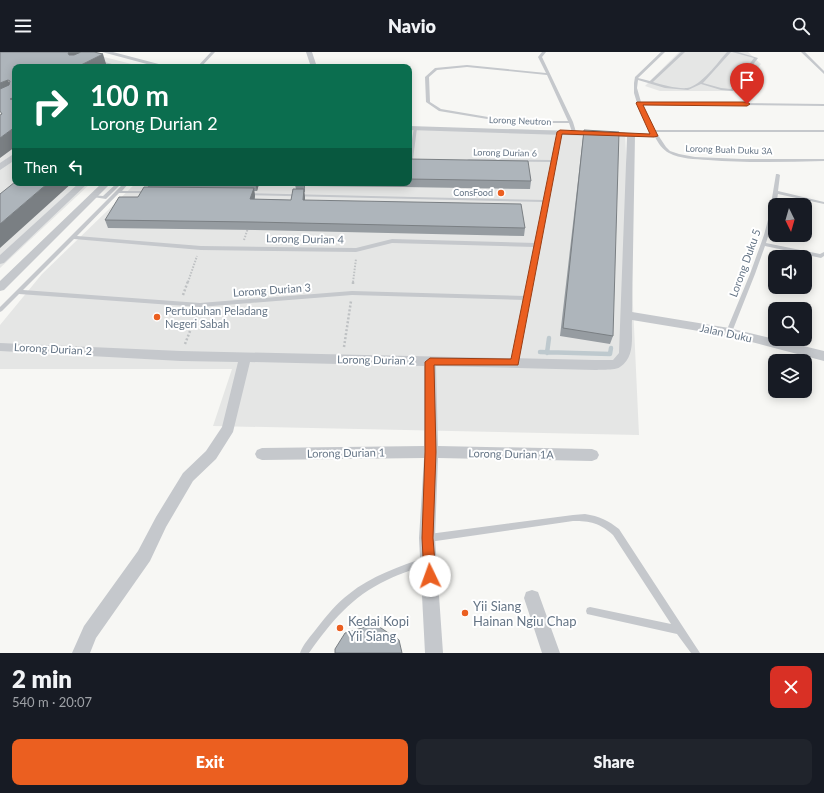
<!DOCTYPE html>
<html lang="en">
<head>
<meta charset="utf-8">
<style>
  body { margin:0; font-family:Lato,sans-serif; background:#20242c; color:#f1f3f6; height:100vh; display:flex; flex-direction:column; font-size:15px; white-space:nowrap }
  * { box-sizing:border-box; margin:0 }
  p { font-size:13px; color:#9ea1a6 }
  .icon { flex:none; width:22px; height:22px; fill:none; stroke:currentColor; stroke-width:2; stroke-linecap:round; stroke-linejoin:round }
  .map { position:relative; height:601px; overflow:hidden }
  .details { display:flex; flex-direction:column; background:#171b24; flex:1 }
  .details>* { flex:none }
  .guide { position:absolute; left:12px; top:12px; width:400px; height:122px; border-radius:8px; box-shadow:0 2px 10px #0003; background:#0b6e4f; color:#fff; overflow:hidden }
  .needle { width:26px; rotate:175deg }
  .buttons { position:absolute; left:768px; top:146px; display:grid; gap:8px }
  .buttons a { display:grid; place-items:center; width:44px; height:44px; border-radius:8px; background:#171b24; box-shadow:0 2px 10px #0003; font-size:20px }
  .pin { position:absolute; display:grid; place-items:center; width:34px; height:34px; color:#fff; margin:-41px -17px; border-radius:50% 50% 50% 0; rotate:-45deg; box-shadow:0 0 4px #0007 }
  .pin .icon { rotate:45deg }
  .me { position:absolute; width:44px; margin:-22px; rotate:357deg; stroke-linejoin:round; filter:drop-shadow(0 0 3px #0008) }
  .turn { display:flex; align-items:center; gap:14px; height:84px; padding:0 12px; font-size:18px }
  .turn .icon { width:52px; height:52px; stroke-width:2.5 }
  .turn b { display:block; font-size:28px; line-height:34px }
  .then { display:flex; align-items:center; height:38px; padding:0 12px; background:#0003; gap:8px; font-size:15px }
  .round { display:grid; place-items:center; flex:none; width:42px; height:42px; border-radius:8px; background:#20242c }
  .head { display:flex; align-items:center; justify-content:space-between; height:68px; padding:0 12px }
  h1 { font-size:24px; font-weight:800; line-height:30px }
  .primary-button { display:flex; gap:8px; margin-top:auto; padding:8px 12px }
  .primary-button a { flex:1; height:46px; border-radius:8px; background:#eb5f20; color:#fff; font-size:16px; font-weight:800; line-height:46px; text-align:center }
  .primary-button a+a { background:#20242c; color:#f1f3f6 }
  header { display:flex; justify-content:space-between; align-items:center; height:52px; padding:0 12px; background:#171b24; font-size:18px; font-weight:800 }
  .map>svg:first-child { display:block }
  .built { fill:#e5e6e5 }
  .lines { fill:none; stroke-linecap:round; stroke-linejoin:round }
  .stream { stroke:#bec9ce; stroke-width:4.5 }
  .path-far1 { stroke:#bec1c3; stroke-width:2; stroke-dasharray:1.5 1.5; stroke-linecap:butt }
  .path { stroke:#bec1c3; stroke-width:2.5; stroke-dasharray:2 2; stroke-linecap:butt }
  .service { fill:#c5c8cc; fill-rule:evenodd }
  .minor { fill:#c5c8cc; fill-rule:evenodd }
  .wall { fill:#969ca1; fill-rule:evenodd }
  .shaded-wall { fill:#7a7f83 }
  .building { fill:#aeb5bb; stroke:#7a7f83 }
  .route { fill:#eb5f20; stroke:#993e15 }
  .poi-dot { fill:#eb5f20; stroke:#fff; stroke-width:1.5 }
  .labels { text-anchor:middle; stroke-width:4; stroke-linejoin:round; paint-order:stroke }
  .far-street-label { font-size:9px; fill:#657586; stroke:#fff }
  .far-poi-label { font-size:9px; fill:#657586; stroke:#fff; text-anchor:end }
  .street-label { font-size:11px; fill:#657586; stroke:#fff }
  .poi-label { font-size:11px; fill:#657586; stroke:#fff; text-anchor:start }
  .near-poi-label { font-size:13px; fill:#657586; stroke:#fff; text-anchor:start }
</style>
</head>
<body>
<header><svg class="icon" aria-label="menu" viewBox="0 0 24 24"><path d="M4 6h16M4 12h16M4 18h16"/></svg>Navio<svg class="icon" aria-label="search" viewBox="0 0 24 24"><circle cx="10" cy="10" r="6"/><path d="M15 15l6 6"/></svg></header>
<div class="map">
<svg width="824" height="601" viewBox="0 0 824 601">
  <rect width="100%" height="100%" fill="#f7f7f4"/>
  <path class="built" d="M0 0H85L143 15H15V131H91L0 216Z
    M679 0H748L761 12 740 39H660L645 34Z
    M409 75 625 80 639 383 213 374 232 317H0V273L42 222 136 131H409Z"/>
  <g class="lines">
    <path class="stream" d="M540 300 610 302 611 296
      M547 301 549 286"/>
    <path class="path-far1" d="M244 188 248 176
      M188 230 197 204
      M353 230 356 207"/>
    <path class="path" d="M353 232V229
      M183 243 188 229
      M185 292 197 261
      M344 295 351 249"/>
    <path class="service" d="M211 0H215L201 15H197Z
      M542 0H546L542 5 573 70 576 80 575 81 572 80 569 71H511L439 59 426 50 425 25 435 16 467 13 546 21 538 5ZM467 15 547 23 568 69H511L441 57 430 50 429 25 437 18Z
      M661 0H665L638 26 650 29 681 0H685L653 30C661 33 679 37 687 36 701 34 718 10 727 0H731L703 31 721 36 731 37 754 6 732 0H738L758 6 733 39H732L721 38 701 32 688 38 665 36 638 28 637 36 641 50 824 52V54L642 52 655 78H824V80H656L666 95 670 99 679 102 695 105 742 107H824V109C785 110 746 111 708 108 695 107 680 107 669 101 663 98 658 91 655 85L630 84 629 83 631 82 653 83 637 51 634 41V31L635 25Z
      M801 0H805L824 19V22Z
      M414 75 417 76 413 107 411 108H409V106Z
      M559 79 562 80 517 313H513L512 311 525 248 352 243 200 255 19 242 2 259 0 260V255L124 131H129L122 139H148L150 140 148 141H119L77 184 201 194 356 196 392 187 536 191 544 150 247 143 245 142 247 141 545 148 552 110 469 109 467 108 469 107 552 108ZM74 187 201 198 356 200 392 191 535 195 525 244 352 239 200 251 23 238Z
      M776 122H778L780 123 778 139 824 150V152L778 142 776 153H775L774 164 766 191 820 202 824 200V204L821 206 765 194 755 222 732 280 731 281H727L726 280 750 222 764 183 769 164Z
      M117 131H122L106 147 93 145 91 144 93 143 103 144Z
      M585 462C599 464 609 469 619 477L700 601H691L677 582 587 562 586 559 587 556 590 555 671 572 613 483C600 471 590 469 573 469L429 490 426 489 425 486 426 483 429 482 573 463Z
      M427 505 430 506 431 509 430 512C415 517 401 521 387 528 351 545 332 569 309 601H300C303 592 311 584 317 576 327 563 337 551 349 542 371 524 400 514 427 505Z"/>
    <path class="minor" d="M57 0H68L123 15H112Z
      M102 0H113L170 15H158Z
      M306 0H312L317 15H311Z
      M409 74 634 81 635 83 632 260 729 276 824 299V309L729 284 632 268C631 284 636 305 620 315 614 319 602 317 595 318L436 314 438 394 592 397 597 399 599 403 597 407 592 409 438 406 435 486 443 601H425L419 486 424 406 262 408 257 406 255 402 257 398 262 396 424 394V314L250 310 233 380 216 407 193 429 166 475 150 509 96 586 90 601H72L84 574 138 499 156 465 183 421 206 399 222 375 238 310 181 309 0 299V291L181 299 595 308H613L619 301 627 85 409 78Z
      M15 101V108L0 118V111Z
      M79 131H88L4 211 0 212V203Z
      M102 131H111L4 238 0 239V229Z
      M532 538 538 540 560 601H542L524 546 526 540Z"/>
  </g>
  <path class="wall" d="M584 78 613 284 610 292 560 284 583 85Z
    M409 107 531 129 530 137 403 135 305 134V140H304L305 148 525 176 524 184 255 178 108 176 105 168 138 145 148 135 147 131H409ZM259 132 295 133 296 137 291 148 255 147V144L254 139H257Z"/>
  <path class="shaded-wall" d="M69 0H80L83 9 69 3 68 1Z
    M103 2 107 15H77Z
    M8 28 14 42 0 48V31Z
    M15 45V58L10 47Z
    M15 75V95L0 106V86Z
    M48 131H72L0 196V172Z
    M255 131H259V132L257 139Z
    M304 131 305 134V140Z
    M254 136 255 144 252 155 250 147Z
    M304 137 305 145V156L303 148Z"/>
  <path class="building" d="M0 0H69L68 1 69 3H74L81 0H94L103 2 77 15H15V45L10 47 15 48V75L0 86V63L2 62 0 59V37L9 33 10 29 8 28 0 31Z
    M157 13 165 15H155Z
    M584 78 619 80 613 284 563 276Z
    M409 107 528 109 531 129 409 127Z
    M15 130V131H48L0 172V142Z
    M144 135 254 136 250 147 291 148 293 137H304L303 148 521 152 525 176 253 170 105 168 119 145H138Z
    M375 572 399 588 402 601H335V597L345 581Z"/>
  <path class="route" d="M637 50H747L750 52 747 54 643 53 658 84 654 85 562 82 518 313H434L436 400 433 486 436 524 434 528 430 530 425 528 424 524 422 486 425 400V310L430 306 511 307 557 80 560 78 650 82 636 51Z"/>
  <g class="poi-dot">
    <circle cx="501" cy="141" r="4"/>
    <circle cx="157" cy="265" r="4"/>
    <circle cx="465" cy="561" r="4"/>
    <circle cx="340" cy="576" r="4"/>
  </g>
  <g class="labels">
    <g class="far-street-label">
      <text transform="translate(520 69) rotate(2)" y="3">Lorong Neutron</text>
      <text transform="translate(729 98) rotate(2)" y="3">Lorong Buah Duku 3A</text>
      <text transform="translate(505 101) rotate(1)" y="3">Lorong Durian 6</text>
    </g>
    <g class="far-poi-label">
      <text x="493" y="144">ConsFood</text>
    </g>
    <g class="street-label">
      <text transform="translate(305 187) rotate(1)" y="4">Lorong Durian 4</text>
      <text transform="translate(745 211) rotate(-70)" y="4">Lorong Duku 5</text>
      <text transform="translate(272 238) rotate(-4)" y="4">Lorong Durian 3</text>
      <text transform="translate(726 281) rotate(12)" y="4">Jalan Duku</text>
      <text transform="translate(53 297) rotate(3)" y="4">Lorong Durian 2</text>
      <text transform="translate(376 308) rotate(1)" y="4">Lorong Durian 2</text>
      <text transform="translate(346 401) rotate(-1)" y="4">Lorong Durian 1</text>
      <text transform="translate(511 402) rotate(1)" y="4">Lorong Durian 1A</text>
    </g>
    <g class="poi-label">
      <text x="165" y="263">Pertubuhan Peladang<tspan x="165" dy="13">Negeri Sabah</tspan></text>
    </g>
    <g class="near-poi-label">
      <text x="473" y="559">Yii Siang<tspan x="473" dy="15">Hainan Ngiu Chap</tspan></text>
      <text x="348" y="574">Kedai Kopi<tspan x="348" dy="15">Yii Siang</tspan></text>
    </g>
  </g>
</svg>
<div class="buttons">
<a><svg class="needle" viewBox="-14 -14 28 28"><path d="M0-13l5 13h-10z" fill="#e53935"/><path d="M0 13l5-13h-10z" fill="#9ea1a6"/></svg></a>
<a><svg class="icon" aria-label="sound" viewBox="0 0 24 24"><path d="M4 9h4l5-4v14l-5-4H4zM17 9q2 3 0 6"/></svg></a>
<a><svg class="icon" aria-label="search" viewBox="0 0 24 24"><circle cx="10" cy="10" r="6"/><path d="M15 15l6 6"/></svg></a>
<a><svg class="icon" aria-label="layers" viewBox="0 0 24 24"><path d="M12 4l9 5-9 5-9-5zM3 14l9 5 9-5"/></svg></a>
</div>
<div class="pin" style="left:747px;top:52px;background:#d93025"><svg class="icon" aria-label="arrive" viewBox="0 0 24 24"><path d="M6 21V4h12l-3 4 3 4H6"/></svg></div>
<svg class="me" style="left:430px;top:524px" viewBox="-20 -20 40 40"><circle r="19" fill="#fff"/><path d="M0-13L10 11 0 6-10 11z" fill="#eb5f20"/></svg>
<div class="guide">
<div class="turn"><svg class="icon" aria-label="right" viewBox="0 0 24 24"><path d="M7 20v-9h11M14 6l5 5-5 5"/></svg><div><b>100 m</b>Lorong Durian 2</div></div>
<div class="then">Then<svg class="icon" aria-label="left" viewBox="0 0 24 24"><path d="M17 20v-9H6M10 6l-5 5 5 5"/></svg></div>
</div>
</div>
<section class="details">
<div class="head"><div><h1>2 min</h1><p>540 m · 20:07</p></div><a class="round" style="background:#d93025;color:#fff"><svg class="icon" aria-label="close" viewBox="0 0 24 24"><path d="M6 6l12 12M18 6L6 18"/></svg></a></div>
<div class="primary-button"><a>Exit</a><a>Share</a></div>
</section>
</body>
</html>
